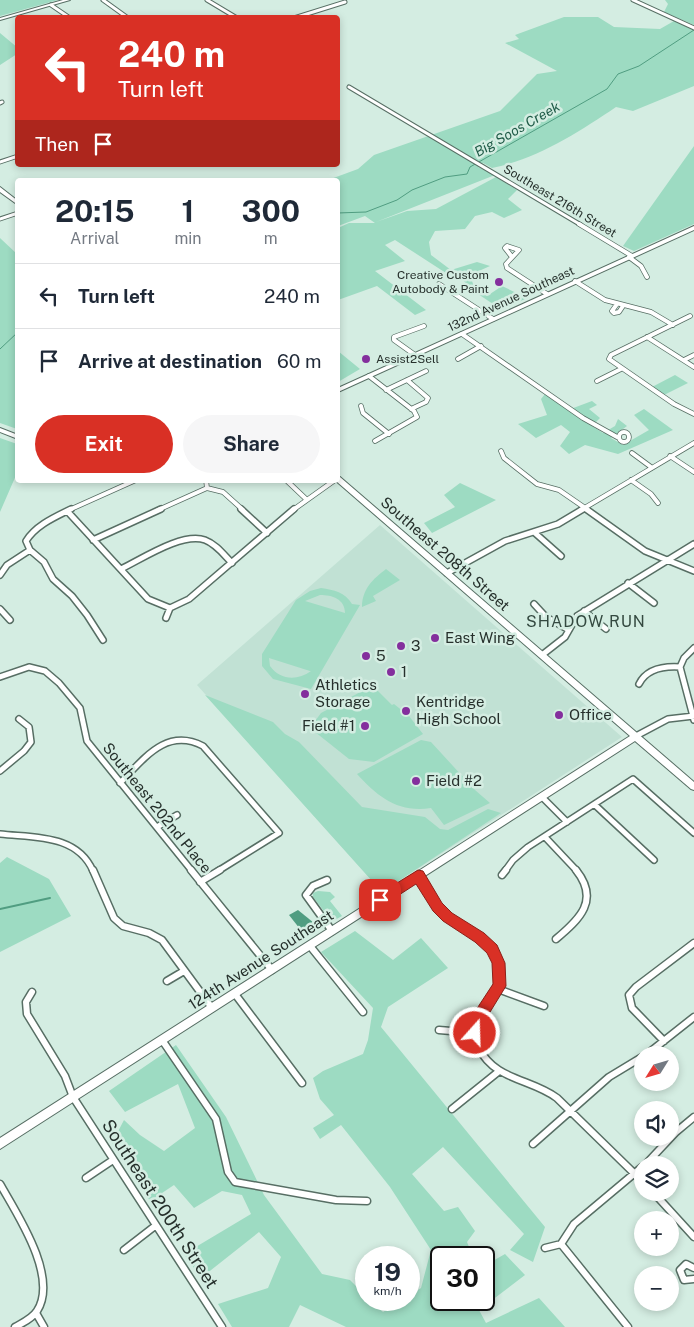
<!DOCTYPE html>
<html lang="en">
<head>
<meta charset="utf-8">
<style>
  body { margin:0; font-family:"Public Sans",sans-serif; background:#f6f6f7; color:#1f2937; height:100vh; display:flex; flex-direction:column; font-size:19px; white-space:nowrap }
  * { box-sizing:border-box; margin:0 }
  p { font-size:16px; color:#747a83 }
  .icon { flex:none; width:28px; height:28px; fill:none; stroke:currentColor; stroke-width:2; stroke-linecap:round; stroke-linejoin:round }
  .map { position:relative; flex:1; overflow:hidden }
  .sheet { position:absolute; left:15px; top:178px; width:325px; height:305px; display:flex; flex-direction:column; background:#fff; border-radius:5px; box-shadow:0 2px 8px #0003 }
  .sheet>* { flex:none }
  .banner { position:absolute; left:15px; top:15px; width:325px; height:152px; border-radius:5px; box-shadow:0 2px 8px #0003; background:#d93025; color:#fff; overflow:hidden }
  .needle { width:32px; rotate:233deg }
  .tools { position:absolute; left:634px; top:1046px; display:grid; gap:10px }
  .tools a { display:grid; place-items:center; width:45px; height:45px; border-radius:50%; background:#fff; box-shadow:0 2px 8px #0003; font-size:25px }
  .speed { position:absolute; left:355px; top:1246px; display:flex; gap:10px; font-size:25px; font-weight:700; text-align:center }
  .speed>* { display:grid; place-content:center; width:65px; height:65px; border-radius:50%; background:#fff; box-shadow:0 2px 8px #0003; line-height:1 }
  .speed small { font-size:12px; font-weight:400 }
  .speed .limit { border:2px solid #111; border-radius:8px; background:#fff; color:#111 }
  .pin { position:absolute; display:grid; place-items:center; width:42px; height:42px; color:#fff; margin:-21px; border-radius:10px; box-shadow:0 2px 8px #0006 }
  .me { position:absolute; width:55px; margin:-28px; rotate:20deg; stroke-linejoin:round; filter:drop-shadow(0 0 4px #0008) }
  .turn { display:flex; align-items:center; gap:18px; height:105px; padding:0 20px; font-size:22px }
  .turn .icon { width:65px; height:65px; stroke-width:2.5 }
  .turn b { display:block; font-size:35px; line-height:42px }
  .then { display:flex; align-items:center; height:48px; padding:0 20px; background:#0003; gap:10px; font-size:19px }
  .eta { display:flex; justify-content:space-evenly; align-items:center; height:85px; text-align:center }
  .eta b { font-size:30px; font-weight:700; line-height:35px }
  .button { display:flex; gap:10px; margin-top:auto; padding:10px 20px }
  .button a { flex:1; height:58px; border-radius:30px; background:#d93025; color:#fff; font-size:20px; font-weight:700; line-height:58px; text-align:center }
  .button a+a { background:#f6f6f7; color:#1f2937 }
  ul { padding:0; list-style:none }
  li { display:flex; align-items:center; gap:15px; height:65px; padding:0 20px; border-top:1px solid #e0e1e3 }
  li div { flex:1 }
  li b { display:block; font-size:19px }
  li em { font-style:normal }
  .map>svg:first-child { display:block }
  .built { fill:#c1e1d4 }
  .green { fill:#9ddbc2; fill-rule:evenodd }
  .water { fill:#509d81 }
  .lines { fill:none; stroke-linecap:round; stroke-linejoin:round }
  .stream-far1 { stroke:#509d81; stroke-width:1 }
  .stream { stroke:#509d81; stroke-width:2 }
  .street-far3-casing { stroke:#576e64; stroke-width:5 }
  .street-far2-casing { stroke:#576e64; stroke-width:5.5 }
  .street-far1-casing { stroke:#576e64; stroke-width:8 }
  .street-casing { stroke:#576e64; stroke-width:9 }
  .secondary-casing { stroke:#576e64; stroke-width:2 }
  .street-far3 { stroke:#fff; stroke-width:3 }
  .street-far2 { stroke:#fff; stroke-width:4 }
  .street-far1 { stroke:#fff; stroke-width:5 }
  .street { stroke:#fff; stroke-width:6 }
  .secondary { fill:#fff; fill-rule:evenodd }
  .route { fill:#d93025; stroke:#8d1f18 }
  .poi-dot { fill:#842f9d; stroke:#d4ede2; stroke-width:2 }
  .labels { text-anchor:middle; stroke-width:5; stroke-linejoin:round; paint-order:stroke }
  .far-street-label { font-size:12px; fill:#26302c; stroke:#d4ede2 }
  .far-poi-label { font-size:12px; fill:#26302c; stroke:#d4ede2; text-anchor:end }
  .far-water-label { font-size:14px; font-style:italic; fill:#1f5b47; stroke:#d4ede2 }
  .street-label { font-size:15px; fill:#26302c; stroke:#d4ede2 }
  .poi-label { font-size:15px; fill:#26302c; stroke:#d4ede2; text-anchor:start }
  .neighbourhood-label { font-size:16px; letter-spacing:1px; fill:#344940; stroke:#d4ede2 }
  .near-street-label { font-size:18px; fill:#26302c; stroke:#d4ede2 }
</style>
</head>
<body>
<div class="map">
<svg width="694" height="1327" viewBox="0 0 694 1327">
  <rect width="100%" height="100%" fill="#d4ede2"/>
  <path class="built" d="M380 525 622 737 382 892 197 685Z"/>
  <path class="green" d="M0 0H58L0 16Z
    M665 0H694V25L664 12 668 4Z
    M564 17H598L614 27 660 29 674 21 694 30V86L633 111 616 107C579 132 537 159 492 168L483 163 478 167 495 175 376 222 407 211 436 209 496 177 517 190 508 199 522 210 504 218 492 212 475 216 465 229 435 231 429 242 431 255 451 270 477 262 490 266 470 275 474 287 487 296 502 286 527 298 502 310 472 290 460 277 449 275 395 240 385 245 405 261 375 271 426 310 415 315 377 286 338 300V228L349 223H375L365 216 338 226V180H328L358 169 374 155 500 111 537 74 557 71 505 43 519 39 515 35Z
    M0 33 18 48 17 54 0 65Z
    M694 146V224L634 251 623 246Z
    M0 238 17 254V429L0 423Z
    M338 351 360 369 338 382Z
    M675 375 688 383 664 395 652 387Z
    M545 394 568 410 592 401 597 405 589 409 600 418 592 426 603 433 615 426 618 419 627 426 611 438 623 445 649 430 634 415 644 409 673 430 618 454 585 445 569 454 560 446 570 432 561 425 536 438 518 424 547 415 541 399Z
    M0 438 17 444V473L0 512Z
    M460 483 496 500 432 533 424 523 455 507 444 495Z
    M386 569 400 580 373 596 376 601 362 607C362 589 373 579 386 569Z
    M321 588C334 590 345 592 352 604L360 605 311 689 273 679 262 666V654L296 600 310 591ZM320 595C332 595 345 599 345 613L305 601ZM269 658 310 671H311C297 681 280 680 270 666Z
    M366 689 377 690 392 705 394 704 409 716 423 734 374 762 349 759 310 728 321 713Z
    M205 695 273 722 285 734 299 742 362 807 425 817 440 829 448 830 488 809 501 813 382 892Z
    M421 740 431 742 475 790 490 803 444 825 431 808C398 813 378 797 357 774Z
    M7 857 49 879 71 916 0 952V863Z
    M318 891 330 892 335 897 330 901 342 916 333 921 330 919 313 897V893Z
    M355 931 393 960 421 938 448 968 388 1007 381 1027 545 1227 533 1262 510 1250 524 1234 443 1147 412 1174 444 1211 458 1207 475 1231 467 1242 473 1257 441 1258V1300H484V1266L505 1254 525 1275 479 1310 486 1323 539 1298 565 1327H346L300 1305 289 1327H232L218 1304 268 1288 281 1257 259 1232 201 1278 184 1254 251 1214 242 1195 222 1191 194 1208 174 1185 150 1201 112 1143 124 1120 140 1135 164 1151 195 1128 178 1084 125 1112 109 1091 176 1045 226 1117 264 1195 322 1274 350 1280 366 1296V1300H371L383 1312 402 1300H409V1296L421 1288 431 1250 390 1187 341 1125 320 1139 313 1128 334 1115 320 1099 313 1078 323 1071 363 1054 368 1040 373 1008 321 952Z"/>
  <path class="water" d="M298 910 314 923 313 927 300 929 289 915Z"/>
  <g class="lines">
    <path class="stream-far1" d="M338 213 366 212 397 200 412 190 445 177 467 174 470 167 607 89 618 74 639 66 694 30
      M0 349 18 332"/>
    <path class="stream" d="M0 909 50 898"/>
    <defs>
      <path id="street-far3" d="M103 0 128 18
        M207 0 237 18
        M633 0 694 28
        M51 5 70 18
        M294 18 345 2
        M349 87 581 225
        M0 103 2 102
        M0 162 18 156
        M0 219 18 213"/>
      <path id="street-far2" d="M579 224 632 256
        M512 257 505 248 507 246 519 250 506 264 507 268 547 294
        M629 257 641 266 647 277
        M575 281 605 300 651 312 673 325
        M439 284 493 319
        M617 304 612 311 614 313 619 312 623 306
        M690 316 611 355 609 359 674 404 694 414
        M462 334 583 418 617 437
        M647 337 694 367
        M415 355 394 340V337L424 326
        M458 359 481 346
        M684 360 694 355
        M369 376 414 411 417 417 375 441
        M407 380 428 398 426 402 411 409
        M597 381 621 369
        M386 390 426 371
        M361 406 363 413 389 434
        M619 437a5 5 0 1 1 10 0a5 5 0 1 1-10 0Z
        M501 451 504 458 537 484 559 490 588 510
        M632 453 651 467
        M670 456 694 472
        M206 480 207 488 223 492 243 510
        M286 480 306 499
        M631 480 651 494 658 503
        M69 510 136 480
        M158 510 207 488
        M293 510 335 480
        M581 510 694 443"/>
      <path id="street-far1" d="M71 509C55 517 36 525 26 541L30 550 44 562 53 579 72 596 87 615 103 640
        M241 509 267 533
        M586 509 645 551 694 571
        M68 512 148 599 170 608
        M535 533 561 556
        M93 540 161 509
        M121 569C142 559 182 532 205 540 216 544 224 555 232 563
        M447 573 505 541 558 524 583 509
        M0 575 7 565 30 550
        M628 583 654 603
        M534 604 546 617 569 630
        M170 608 189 599 294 509
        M0 609 10 620
        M584 611 606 629
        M166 618 170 608
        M542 655 565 637 577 616 694 544
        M680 667 694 720
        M0 677 29 667 45 671 59 683 80 708 87 741 192 871
        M639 684C647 668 664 666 680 667L684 658 694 648
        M636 736 668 719 694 716
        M0 771 24 751 31 742 29 727 19 719
        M120 783C144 759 166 727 203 746L279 833 218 871
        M542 797 567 822
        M595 805 654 860
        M157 827 177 815
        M0 834C34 838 77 834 93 871
        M545 837 577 871
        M505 871 513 860 528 847 633 779 694 833"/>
      <path id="street" d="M93 870 114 918 123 926 149 933 162 940 212 1008
        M191 870 272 970
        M418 875C427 889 434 905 446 916 463 932 493 938 499 963 507 995 464 1017 479 1048 494 1080 532 1079 557 1098L642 1181
        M502 875 506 870
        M327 880 313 886 306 895 332 931
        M200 882 220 870
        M556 939C580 919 600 900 576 870
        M310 946 363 1012
        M167 981 184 971
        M498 989 544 1006
        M32 992 26 1002 27 1014 65 1076 73 1097 222 1327
        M235 994 302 1083
        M439 1030 475 1033
        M162 1040 216 1119 228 1172 235 1182 336 1200 367 1201
        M664 1041 632 1008 629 995 636 987 694 943
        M646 1055 694 1017
        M452 1109 498 1072
        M533 1144 609 1077 642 1057
        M645 1165 676 1132 694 1117
        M86 1178 113 1160
        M0 1184C17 1214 59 1277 37 1311 32 1319 22 1323 15 1327
        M653 1192 694 1237
        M561 1244 628 1327
        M545 1248 561 1244 574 1224 642 1167
        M124 1250 155 1226
        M694 1268 686 1264 680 1270 684 1280 694 1279
        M36 1313 44 1327"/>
      <path id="secondary" d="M63 0H70L0 20V18Z
        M0 187 18 201V205L0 192Z
        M694 226V230L338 392V388Z
        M0 428 18 435V439L0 432Z
        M338 477H340L694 782V790L691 789 635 741 0 1149V1138L630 736 336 481 338 480Z"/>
    </defs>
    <use href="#street-far3" class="street-far3-casing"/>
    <use href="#street-far2" class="street-far2-casing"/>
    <use href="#street-far1" class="street-far1-casing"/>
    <use href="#street" class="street-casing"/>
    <use href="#secondary" class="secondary-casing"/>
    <use href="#street-far3" class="street-far3"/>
    <use href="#street-far2" class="street-far2"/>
    <use href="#street-far1" class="street-far1"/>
    <use href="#street" class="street"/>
    <use href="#secondary" class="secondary"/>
  </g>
  <path class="route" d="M418 870 423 871 442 903 452 913 484 933 497 945 505 963 506 986 487 1017 480 1038 475 1039 470 1038 468 1033 476 1010 493 984 492 963 487 953 475 942 443 921 433 911 416 884 385 904H376L374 900 376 896Z"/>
  <g class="poi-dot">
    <circle cx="499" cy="282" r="5"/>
    <circle cx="366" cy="359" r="5"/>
    <circle cx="435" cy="638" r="5"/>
    <circle cx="401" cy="646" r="5"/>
    <circle cx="366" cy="656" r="5"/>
    <circle cx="391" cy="672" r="5"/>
    <circle cx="305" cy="694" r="5"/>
    <circle cx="406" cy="711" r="5"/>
    <circle cx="559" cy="715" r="5"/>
    <circle cx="365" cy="726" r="5"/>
    <circle cx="416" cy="781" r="5"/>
  </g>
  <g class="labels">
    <g class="far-street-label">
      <text transform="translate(560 201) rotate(31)" y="4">Southeast 216th Street</text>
      <text transform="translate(511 299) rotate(-25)" y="4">132nd Avenue Southeast</text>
    </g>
    <g class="far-poi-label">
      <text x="489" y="279">Creative Custom<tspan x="489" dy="14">Autobody &amp; Paint</tspan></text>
      <text x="376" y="363" text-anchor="start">Assist2Sell</text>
    </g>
    <g class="far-water-label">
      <text transform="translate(517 129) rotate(-30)" y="5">Big Soos Creek</text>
    </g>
    <g class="street-label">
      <text transform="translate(445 554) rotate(41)" y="5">Southeast 208th Street</text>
      <text transform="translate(157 808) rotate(51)" y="5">Southeast 202nd Place</text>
      <text transform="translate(261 960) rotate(-33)" y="5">124th Avenue Southeast</text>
    </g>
    <g class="poi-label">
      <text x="445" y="643">East Wing</text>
      <text x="411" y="651">3</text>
      <text x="376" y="661">5</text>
      <text x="401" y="677">1</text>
      <text x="315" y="690">Athletics<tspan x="315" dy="17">Storage</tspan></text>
      <text x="416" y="707">Kentridge<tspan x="416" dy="17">High School</tspan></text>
      <text x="569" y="720">Office</text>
      <text x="355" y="731" text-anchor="end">Field #1</text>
      <text x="426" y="786">Field #2</text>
    </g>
    <g class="neighbourhood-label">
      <text x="586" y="627">SHADOW RUN</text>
    </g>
    <g class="near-street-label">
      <text transform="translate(160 1204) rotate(57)" y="6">Southeast 200th Street</text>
    </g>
  </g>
</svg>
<div class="tools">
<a><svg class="needle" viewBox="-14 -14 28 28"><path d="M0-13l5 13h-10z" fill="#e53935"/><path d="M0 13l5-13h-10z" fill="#747a83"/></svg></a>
<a><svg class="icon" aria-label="sound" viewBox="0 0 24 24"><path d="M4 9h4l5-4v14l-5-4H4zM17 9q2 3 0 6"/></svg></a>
<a><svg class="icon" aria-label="layers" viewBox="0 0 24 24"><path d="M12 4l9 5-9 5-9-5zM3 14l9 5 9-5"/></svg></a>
<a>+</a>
<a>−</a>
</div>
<div class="speed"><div>19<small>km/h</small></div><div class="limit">30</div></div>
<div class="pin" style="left:380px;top:900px;background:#d93025"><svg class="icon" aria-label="arrive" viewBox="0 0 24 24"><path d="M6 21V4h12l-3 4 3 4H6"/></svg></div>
<svg class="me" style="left:475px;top:1033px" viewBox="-20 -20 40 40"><circle r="17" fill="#d93025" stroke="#fff" stroke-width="3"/><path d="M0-11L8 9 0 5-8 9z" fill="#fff"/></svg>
<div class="banner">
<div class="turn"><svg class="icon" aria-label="left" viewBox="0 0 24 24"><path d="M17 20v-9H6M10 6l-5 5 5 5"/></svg><div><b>240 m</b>Turn left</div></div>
<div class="then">Then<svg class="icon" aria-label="arrive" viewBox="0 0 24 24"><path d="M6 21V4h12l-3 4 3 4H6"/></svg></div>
</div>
<section class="sheet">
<div class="eta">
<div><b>20:15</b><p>Arrival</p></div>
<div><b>1</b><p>min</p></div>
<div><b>300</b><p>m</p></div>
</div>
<ul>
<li><svg class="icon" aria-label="left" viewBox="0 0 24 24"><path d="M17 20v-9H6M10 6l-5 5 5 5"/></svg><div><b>Turn left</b></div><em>240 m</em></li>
<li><svg class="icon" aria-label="arrive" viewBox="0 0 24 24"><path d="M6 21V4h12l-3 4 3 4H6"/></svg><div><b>Arrive at destination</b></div><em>60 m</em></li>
</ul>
<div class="button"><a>Exit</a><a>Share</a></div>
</section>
</div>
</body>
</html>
